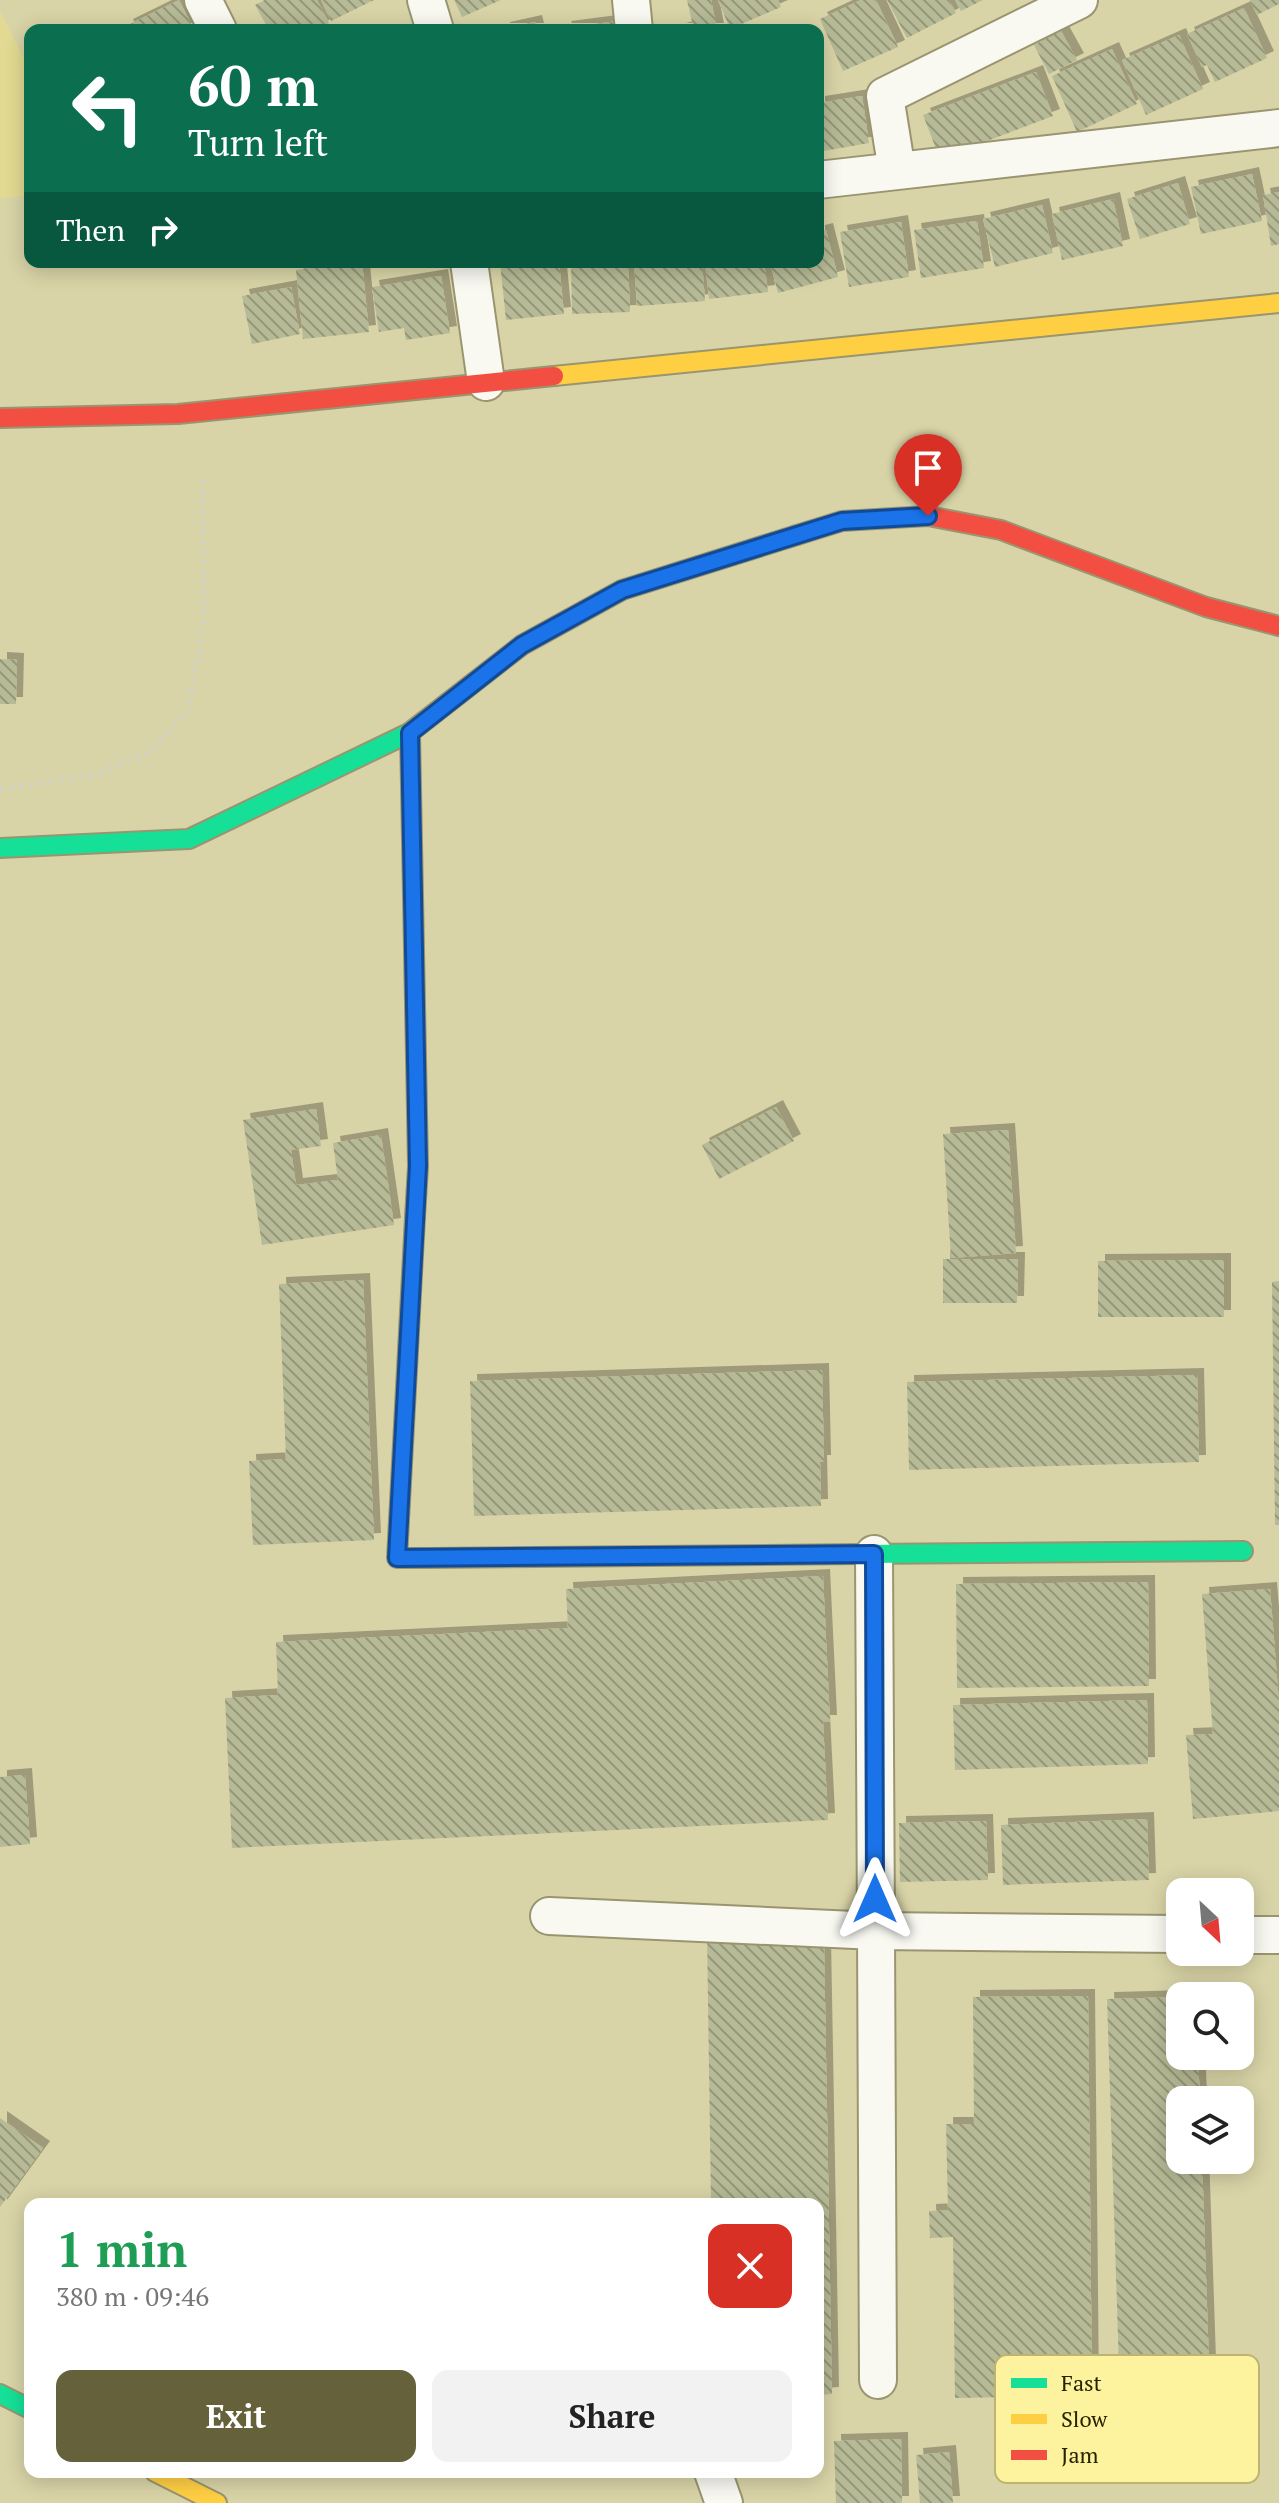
<!DOCTYPE html>
<html lang="en">
<head>
<meta charset="utf-8">
<style>
  body { margin:0; font-family:"PT Serif",serif; background:#f2f2f2; color:#222; height:100vh; display:flex; flex-direction:column; font-size:30px; white-space:nowrap }
  * { box-sizing:border-box; margin:0 }
  p { font-size:26px; color:#767676 }
  .icon { flex:none; width:44px; height:44px; fill:none; stroke:currentColor; stroke-width:2; stroke-linecap:round; stroke-linejoin:round }
  .map { position:relative; flex:1; overflow:hidden }
  .side { position:absolute; left:24px; top:2198px; width:800px; height:280px; display:flex; flex-direction:column; background:#fff; border-radius:16px; box-shadow:0 4px 20px #0003 }
  .side>* { flex:none }
  .top-card { position:absolute; left:24px; top:24px; width:800px; height:244px; border-radius:16px; box-shadow:0 4px 20px #0003; background:#0b6e4f; color:#fff; overflow:hidden }
  .needle { width:52px; rotate:154deg }
  .buttons { position:absolute; left:1166px; top:1878px; display:grid; gap:16px }
  .buttons a { display:grid; place-items:center; width:88px; height:88px; border-radius:16px; background:#fff; box-shadow:0 4px 20px #0003; font-size:40px }
  .pin { position:absolute; display:grid; place-items:center; width:68px; height:68px; color:#fff; margin:-82px -34px; border-radius:50% 50% 50% 0; rotate:-45deg; box-shadow:0 0 8px #0007 }
  .pin .icon { rotate:45deg }
  .me { position:absolute; width:88px; margin:-44px; rotate:0deg; stroke-linejoin:round; filter:drop-shadow(0 0 6px #0008) }
  .turn { display:flex; align-items:center; gap:28px; height:168px; padding:0 32px; font-size:36px }
  .turn .icon { width:104px; height:104px; stroke-width:2.5 }
  .turn b { display:block; font-size:56px; line-height:68px }
  .then { display:flex; align-items:center; height:76px; padding:0 32px; background:#0003; gap:16px; font-size:30px }
  .round { display:grid; place-items:center; flex:none; width:84px; height:84px; border-radius:16px; background:#f2f2f2 }
  .head { display:flex; align-items:center; justify-content:space-between; height:136px; padding:0 32px }
  h1 { font-size:48px; font-weight:800; line-height:60px; color:#1e9e55 }
  .action { display:flex; gap:16px; margin-top:auto; padding:16px 32px }
  .action a { flex:1; height:92px; border-radius:16px; background:#65613a; color:#fff; font-size:32px; font-weight:800; line-height:92px; text-align:center }
  .action a+a { background:#f2f2f2; color:#222 }
  .map>svg:first-child { display:block }
  .built { fill:#e2da92 }
  .building { fill:url(#building-back-hatch); filter:url(#shadow) }
  .lines { fill:none; stroke-linecap:round; stroke-linejoin:round }
  .street-casing { stroke:#999570; stroke-width:40 }
  .fast-casing { stroke:#999570; stroke-width:22 }
  .slow-casing { stroke:#999570; stroke-width:22 }
  .jam-casing { stroke:#999570; stroke-width:22 }
  .path { stroke:#d2d1c1; stroke-width:5; stroke-dasharray:4 6; stroke-linecap:butt }
  .street { stroke:#f9f9f2; stroke-width:36 }
  .fast { stroke:#16e098; stroke-width:18 }
  .slow { stroke:#ffcf43; stroke-width:18 }
  .jam { stroke:#f24e42; stroke-width:18 }
  .route-casing { stroke:#114b97; stroke-width:20 }
  .route { stroke:#1a73e8; stroke-width:14 }
  .key { fill:#fdf39e; stroke:#bdb56f; stroke-width:2 }
  .key-label { font-size:22px; fill:#272300 }
</style>
</head>
<body>
<div class="map">
<svg width="1279" height="2503" viewBox="0 0 1279 2503">
  <defs>
    <pattern id="building-back-hatch" width="6" height="6" patternUnits="userSpaceOnUse" patternTransform="scale(2)"><rect width="6" height="6" fill="#b7ba96"/><path d="M-1 5l2 2M0 0l6 6M5-1l2 2" fill="none" stroke="#959778"/></pattern>
    <filter id="shadow"><feDropShadow dx="7" dy="-7" stdDeviation="0" flood-color="#0004"/></filter>
  </defs>
  <rect width="100%" height="100%" fill="#d9d4a7"/>
  <path class="built" d="M0 11 30 71V196L0 198Z"/>
  <path class="building" d="M179 0 194 30H128L126 26Z
    M265 0H317L329 23 316 30H269L255 5Z
    M321 0H374L331 21Z
    M454 0H501L462 17Z
    M687 0H711L717 30H679L693 26Z
    M718 0H778L781 7 730 29Z
    M861 0H876L898 47 843 71 820 19Z
    M887 0H949L956 13 907 38Z
    M955 0H983L961 11Z
    M1250 0H1279V4L1257 15Z
    M1244 8 1267 58 1215 82 1207 65 1202 67 1187 34Z
    M618 21 619 30H565L564 28Z
    M535 22 537 30H503V29Z
    M1061 31 1077 60 1049 74 1034 45Z
    M1179 35 1203 89 1146 115 1122 60Z
    M1112 49 1137 104 1077 132 1052 76Z
    M1036 72 1053 116 940 159 923 115Z
    M862 96 869 143 818 152V103Z
    M1252 174 1262 221 1201 234 1191 187Z
    M1178 183 1190 224 1140 239 1127 199Z
    M1279 192V244L1271 246 1263 195Z
    M1113 199 1123 246 1062 260 1052 214Z
    M1042 205 1053 253 995 267 983 219Z
    M977 221 984 268 921 278 914 230Z
    M901 222 909 277 849 287 840 232Z
    M826 230 838 277 778 293 770 262H818V232Z
    M362 262 369 332 303 339 296 270Z
    M500 262H559L564 314 506 320Z
    M571 262H628L630 312 572 314Z
    M634 262H702L705 301 637 306Z
    M705 262H764L768 292 709 299Z
    M441 276 450 333 406 340 404 328 379 332 372 287Z
    M291 287 300 334 252 344 242 296Z
    M0 659 17 660 16 704H0Z
    M776 1107 794 1141 719 1179 702 1145Z
    M316 1109 321 1146 291 1150 296 1185 338 1180 333 1143 381 1135 394 1225 262 1245 243 1120Z
    M1008 1130 1016 1253 951 1258 943 1134Z
    M943 1259H1018L1017 1303H943Z
    M1224 1260V1317H1098V1261Z
    M363 1280 374 1540 253 1545 249 1461 286 1459 279 1284Z
    M1279 1281V1525H1275L1272 1282Z
    M822 1370 824 1462H820L821 1506 474 1516 470 1381Z
    M1197 1375 1199 1462 909 1470 907 1382Z
    M823 1576 830 1722H823L828 1820 232 1848 225 1698 278 1695 276 1642 568 1628 566 1589Z
    M1148 1582 1149 1686 957 1688 956 1584Z
    M1270 1589 1279 1703V1811L1193 1819 1186 1735 1213 1734 1202 1594Z
    M1147 1700 1148 1764 955 1770 953 1705Z
    M25 1775 30 1844 0 1847V1777Z
    M1147 1819 1149 1880 1003 1885 1001 1825Z
    M986 1821 988 1880 900 1882 899 1823Z
    M707 1934 824 1944 832 2394 818 2395V2204H711Z
    M1088 1996 1092 2396 955 2398 953 2237 930 2238 929 2211 948 2210 946 2124H974L973 1997Z
    M1180 1997V2056H1198L1200 2100H1180V2160H1202L1210 2395 1120 2398 1107 1999Z
    M0 2118 43 2148 0 2207Z
    M901 2439 902 2503H836L834 2441Z
    M949 2452 953 2503H920L916 2455Z"/>
  <g class="lines">
    <defs>
      <path id="street" d="M203 0 218 30
        M426 0 435 30
        M631 0 634 30
        M897 171 885 96 1079 0
        M818 180 1279 128
        M469 262 486 382
        M549 1916 876 1931 874 1554
        M1240 1935H1279
        M878 2380 876 1931 1180 1934
        M713 2472 724 2503"/>
      <path id="fast" d="M0 848 189 839 409 733
        M415 1217 397 1558H428
        M860 1554 1243 1551
        M0 2394 30 2409"/>
      <path id="slow" d="M554 376 1279 303
        M409 733 522 645 622 590 797 535
        M410 733 418 1166 415 1217
        M428 1558 860 1554
        M155 2472 217 2503"/>
      <path id="jam" d="M0 418 178 414 554 376
        M797 535 842 521 928 516 1001 530 1206 607 1279 626"/>
    </defs>
    <use href="#street" class="street-casing"/>
    <use href="#fast" class="fast-casing"/>
    <use href="#slow" class="slow-casing"/>
    <use href="#jam" class="jam-casing"/>
    <path class="path" d="M0 789 94 775 150 752 188 711 204 619 203 479"/>
    <use href="#street" class="street"/>
    <use href="#fast" class="fast"/>
    <use href="#slow" class="slow"/>
    <use href="#jam" class="jam"/>
  </g>
  <g class="lines">
    <defs>
      <path id="route" d="M875 1899 874 1554 397 1558 418 1166 410 733 522 645 622 590 842 521 928 516"/>
    </defs>
    <use href="#route" class="route-casing"/>
    <use href="#route" class="route"/>
  </g>
  <rect x="995" y="2355" width="264" height="128" rx="12" class="key"/>
  <rect x="1011" y="2378" width="36" height="10" fill="#16e098"/>
  <rect x="1011" y="2414" width="36" height="10" fill="#ffcf43"/>
  <rect x="1011" y="2450" width="36" height="10" fill="#f24e42"/>
  <g class="key-label">
    <text x="1061" y="2391">Fast</text>
    <text x="1061" y="2427">Slow</text>
    <text x="1061" y="2463">Jam</text>
  </g>
</svg>
<div class="buttons">
<a><svg class="needle" viewBox="-14 -14 28 28"><path d="M0-13l5 13h-10z" fill="#e53935"/><path d="M0 13l5-13h-10z" fill="#767676"/></svg></a>
<a><svg class="icon" aria-label="search" viewBox="0 0 24 24"><circle cx="10" cy="10" r="6"/><path d="M15 15l6 6"/></svg></a>
<a><svg class="icon" aria-label="layers" viewBox="0 0 24 24"><path d="M12 4l9 5-9 5-9-5zM3 14l9 5 9-5"/></svg></a>
</div>
<div class="pin" style="left:928px;top:516px;background:#d93025"><svg class="icon" aria-label="arrive" viewBox="0 0 24 24"><path d="M6 21V4h12l-3 4 3 4H6"/></svg></div>
<svg class="me" style="left:875px;top:1899px" viewBox="-20 -20 40 40"><path d="M0-17L14 15 0 8-14 15z" fill="#1a73e8" stroke="#fff" stroke-width="4"/></svg>
<div class="top-card">
<div class="turn"><svg class="icon" aria-label="left" viewBox="0 0 24 24"><path d="M17 20v-9H6M10 6l-5 5 5 5"/></svg><div><b>60 m</b>Turn left</div></div>
<div class="then">Then<svg class="icon" aria-label="right" viewBox="0 0 24 24"><path d="M7 20v-9h11M14 6l5 5-5 5"/></svg></div>
</div>
<section class="side">
<div class="head"><div><h1>1 min</h1><p>380 m · 09:46</p></div><a class="round" style="background:#d93025;color:#fff"><svg class="icon" aria-label="close" viewBox="0 0 24 24"><path d="M6 6l12 12M18 6L6 18"/></svg></a></div>
<div class="action"><a>Exit</a><a>Share</a></div>
</section>
</div>
</body>
</html>
